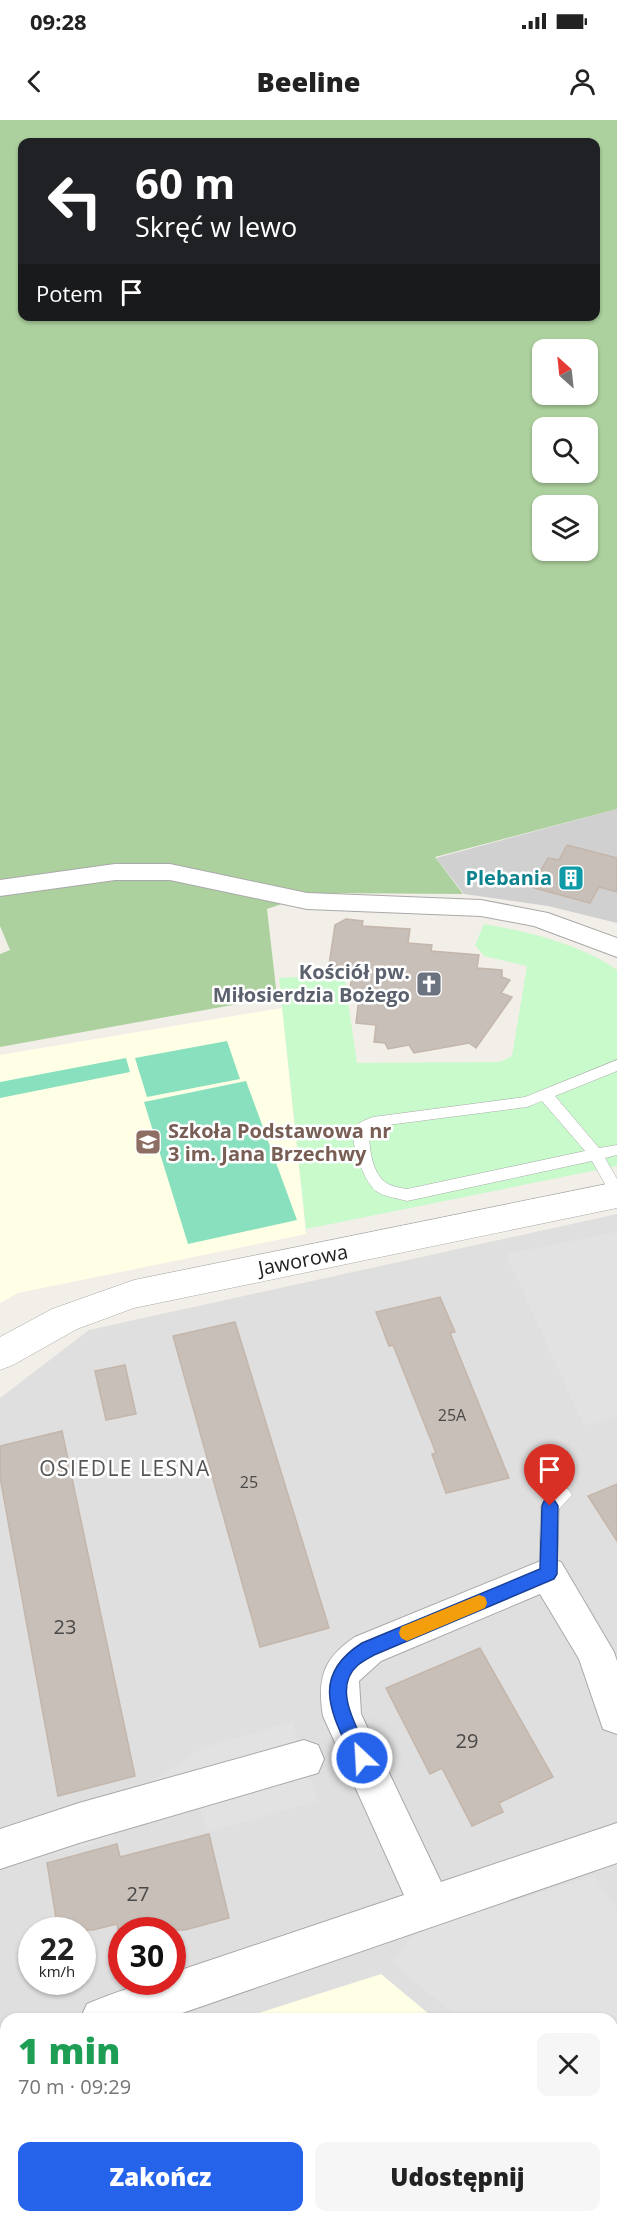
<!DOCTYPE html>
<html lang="pl">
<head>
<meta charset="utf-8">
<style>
  body { margin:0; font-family:"Open Sans",sans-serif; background:#f6f6f6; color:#222; height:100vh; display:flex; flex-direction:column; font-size:22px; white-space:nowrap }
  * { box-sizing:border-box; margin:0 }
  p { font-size:20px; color:#767676 }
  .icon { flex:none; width:33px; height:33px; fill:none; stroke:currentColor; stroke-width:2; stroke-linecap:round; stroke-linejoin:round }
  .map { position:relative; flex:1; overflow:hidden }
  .side { position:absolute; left:0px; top:1893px; width:618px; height:210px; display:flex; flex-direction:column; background:#fff; border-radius:18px 18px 0 0; box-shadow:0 2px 4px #0004 }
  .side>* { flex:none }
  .top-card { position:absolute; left:18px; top:18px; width:582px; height:183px; border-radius:12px; box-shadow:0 2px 4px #0004; background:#202124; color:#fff; overflow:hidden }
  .needle { width:39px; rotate:333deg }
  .controls { position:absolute; left:532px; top:219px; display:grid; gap:12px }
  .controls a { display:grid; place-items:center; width:66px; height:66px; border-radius:12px; background:#fff; box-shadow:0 2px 4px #0004; font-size:30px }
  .speed { position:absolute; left:18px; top:1797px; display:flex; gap:12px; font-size:30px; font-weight:700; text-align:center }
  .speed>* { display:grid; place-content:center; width:78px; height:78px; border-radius:50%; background:#fff; box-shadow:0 2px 4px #0004; line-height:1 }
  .speed small { font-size:15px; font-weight:400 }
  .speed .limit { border:9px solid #d22; background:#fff; color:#111 }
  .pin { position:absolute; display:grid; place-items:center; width:51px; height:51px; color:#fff; margin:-62px -26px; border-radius:50% 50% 50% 0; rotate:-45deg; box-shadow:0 0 6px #0007 }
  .pin .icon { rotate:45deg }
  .me { position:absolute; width:66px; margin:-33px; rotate:335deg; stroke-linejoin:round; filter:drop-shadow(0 0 4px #0008) }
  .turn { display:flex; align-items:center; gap:21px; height:126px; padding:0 18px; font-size:27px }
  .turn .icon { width:78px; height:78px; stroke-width:2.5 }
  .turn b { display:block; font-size:42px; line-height:51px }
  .then { display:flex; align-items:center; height:57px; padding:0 18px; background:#0003; gap:12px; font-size:22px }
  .round { display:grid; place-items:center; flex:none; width:63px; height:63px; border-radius:12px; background:#f6f6f6 }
  .head { display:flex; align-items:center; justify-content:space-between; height:102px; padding:0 18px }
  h1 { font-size:36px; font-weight:800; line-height:45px; color:#1e9e55 }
  .action { display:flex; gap:12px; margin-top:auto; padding:12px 18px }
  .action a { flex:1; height:69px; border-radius:12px; background:#2563eb; color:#fff; font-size:24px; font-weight:800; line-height:69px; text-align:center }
  .action a+a { background:#f6f6f6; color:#222 }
  .status { display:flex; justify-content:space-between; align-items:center; height:42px; padding:0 30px; background:#fff; direction:ltr }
  .status svg { height:16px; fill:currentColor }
  header { display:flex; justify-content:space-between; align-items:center; height:78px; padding:0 18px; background:#fff; font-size:27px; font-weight:800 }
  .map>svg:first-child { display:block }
  .residential { fill:#e0dfdf; fill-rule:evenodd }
  .education { fill:#ffffe5 }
  .religious { fill:#d0d0d0 }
  .forest { fill:#add19e; fill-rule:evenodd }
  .park { fill:#c8facc }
  .pitch { fill:#88e0be }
  .parking { fill:#e2e2e2 }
  .building { fill:#c7bfb8; stroke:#c4b6ab; stroke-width:1.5 }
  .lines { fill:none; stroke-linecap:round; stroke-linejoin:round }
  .service-casing { stroke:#a9a9a9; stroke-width:1 }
  .minor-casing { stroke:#a9a9a9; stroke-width:2 }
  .tertiary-casing { stroke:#a9a9a9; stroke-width:1 }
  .service { fill:#fff; fill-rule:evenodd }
  .minor { fill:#fff; fill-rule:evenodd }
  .tertiary { fill:#fff; fill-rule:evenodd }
  .route { fill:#2563eb; stroke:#184099; stroke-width:1.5 }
  .slow { fill:#f59e0b }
  .labels { text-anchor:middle; stroke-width:5; stroke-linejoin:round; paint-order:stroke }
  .number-label { font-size:16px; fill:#4b4948 }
  .culture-label { font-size:20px; font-weight:bold; fill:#0d838f; stroke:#fff; text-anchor:end }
  .worship-label { font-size:20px; font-weight:bold; fill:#5b616d; stroke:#fff; text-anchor:end }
  .education-label { font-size:20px; font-weight:bold; fill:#785e54; stroke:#fff; text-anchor:start }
  .street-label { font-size:20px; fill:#222; stroke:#fff }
  .near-number-label { font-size:20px; fill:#4b4948 }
  .neighbourhood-label { font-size:21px; letter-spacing:1.5px; fill:#555; stroke:#fff }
</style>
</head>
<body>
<div class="status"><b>09:28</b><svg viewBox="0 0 49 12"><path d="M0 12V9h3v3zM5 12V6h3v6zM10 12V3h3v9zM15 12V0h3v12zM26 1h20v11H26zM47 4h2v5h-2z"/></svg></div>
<header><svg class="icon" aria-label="back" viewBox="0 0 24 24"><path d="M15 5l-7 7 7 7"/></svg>Beeline<svg class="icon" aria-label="person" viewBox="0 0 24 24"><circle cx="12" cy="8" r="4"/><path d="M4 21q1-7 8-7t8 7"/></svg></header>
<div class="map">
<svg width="617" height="2103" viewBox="0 0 617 2103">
  <rect width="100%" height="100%" fill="#f2efe9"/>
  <path class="residential" d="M617 1094V2103H0V1278L89 1210ZM32 1810H82V1862H32ZM122 1810H172V1862H122ZM6 1899H612V2097H6Z"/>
  <path class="education" d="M282 888 306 1114 18 1173 0 1183V935Z
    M381 1854 435 1899H240Z
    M612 2045 617 2049V2103H0V2095L6 2077V2097H612Z"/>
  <path class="religious" d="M617 689V803L548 786 464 774 436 738Z"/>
  <path class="forest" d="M0 0H617V689L435 737 463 774 314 773 267 789 277 877 0 927V834L10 830 0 806ZM22 22H596V196H22ZM543 230H588V274H543ZM543 308H588V352H543ZM543 386H588V430H543Z"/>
  <path class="park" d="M484 804C529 812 580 824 617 850V1046L306 1109 279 858 344 854 357 943 500 942 512 936 527 846 484 836 475 825Z"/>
  <path class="pitch" d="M227 921 240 959 147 977 135 938Z
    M126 938 130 952 0 978V962Z
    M246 961 297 1100 188 1124 144 982Z"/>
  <path class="parking" d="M617 1112V1298L584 1306 506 1134Z
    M292 1602 317 1681 209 1712 199 1688 112 1712 114 1718 17 1745 12 1715 145 1666 202 1628Z
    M594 1756 617 1789V1951L612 1959V1899H460L392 1843 414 1813Z"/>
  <path class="building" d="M567 725 617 738V772L599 767 590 783 531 767 548 738 559 740Z
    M346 799 363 801 362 806 410 809 408 823 432 825 431 831 479 835 477 848 502 850V857L510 860 501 873 512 877 476 928 469 923 414 933 409 925 388 929 385 923 374 922 376 905 356 903 360 869H350L352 853 328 851 335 805Z
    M440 1177 455 1212 450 1213 509 1358 446 1373 432 1334 436 1333 393 1225 389 1226 376 1192Z
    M235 1202 329 1508 260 1527 173 1216Z
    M125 1245 136 1294 106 1300 95 1251Z
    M62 1311 135 1656 58 1676 0 1357V1326Z
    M617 1364V1421L588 1376Z
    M480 1528 553 1657 499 1683 503 1692 472 1706 442 1648 430 1654 386 1568Z
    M209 1714 229 1798 185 1810H118L117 1804 93 1810H58L47 1743 117 1724 120 1737Z"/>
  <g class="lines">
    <defs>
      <path id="service" d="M617 940V951L555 976 599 1028 617 1025V1035L605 1038 617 1059V1078L612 1076 592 1041 407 1081C397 1078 384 1077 376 1071 364 1062 347 1018 356 1006 359 1002 368 999 373 997L525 977ZM542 981 585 1031 407 1069C401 1068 394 1067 388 1064 372 1055 369 1028 369 1011L380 1006 527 987Z
        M563 1367 569 1370 572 1375 559 1389 557 1454 554 1460 548 1462 542 1460 539 1454 541 1386 544 1381Z"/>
      <path id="minor" d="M115 744H170L307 773 481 780 548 793 617 818V837L534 806 481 796 307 789 170 760H115L0 776V760Z
        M548 1438 561 1442 614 1532 617 1541V1614L603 1609 579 1539 540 1474 381 1541 359 1561 361 1594 441 1762 617 1703V1743L165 1899H80L87 1884C116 1872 141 1862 172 1862V1853L404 1775 323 1596C317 1559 323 1538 355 1517Z
        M304 1620 318 1625 324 1639 318 1653 79 1723 0 1749V1709L79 1683Z
        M6 1910V1954L0 1956V1912Z"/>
      <path id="tertiary" d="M617 1062V1088L134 1188 77 1209 13 1245 0 1250V1217L52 1189 134 1160Z"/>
    </defs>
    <use href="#service" class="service-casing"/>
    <use href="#minor" class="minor-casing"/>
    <use href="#tertiary" class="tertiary-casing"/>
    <use href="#service" class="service"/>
    <use href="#minor" class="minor"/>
    <use href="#tertiary" class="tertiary"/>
  </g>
  <path class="route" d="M550 1379 555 1381 558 1386 557 1454 554 1459 374 1535C369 1538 363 1541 358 1545 330 1569 360 1612 371 1638L368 1644 362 1646 355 1644C334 1597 307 1558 362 1523L540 1449 542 1386 544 1381Z"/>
  <path class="slow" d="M479 1475 485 1477 487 1483 485 1488 407 1521 401 1518 399 1513 401 1507Z"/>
  <defs>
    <symbol id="building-square" viewBox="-11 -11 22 22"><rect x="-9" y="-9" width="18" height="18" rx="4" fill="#0f9aa8" stroke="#fff"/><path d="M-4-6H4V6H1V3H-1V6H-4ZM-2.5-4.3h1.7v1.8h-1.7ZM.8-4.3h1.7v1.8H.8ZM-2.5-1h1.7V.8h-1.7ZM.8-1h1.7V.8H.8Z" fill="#fff"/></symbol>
    <symbol id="church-square" viewBox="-11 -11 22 22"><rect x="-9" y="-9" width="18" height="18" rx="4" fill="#6b7280" stroke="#fff"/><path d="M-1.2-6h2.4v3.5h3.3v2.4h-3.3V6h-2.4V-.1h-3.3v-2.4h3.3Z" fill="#fff"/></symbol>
    <symbol id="school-square" viewBox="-11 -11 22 22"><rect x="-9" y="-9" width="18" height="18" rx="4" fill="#8d6e63" stroke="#fff"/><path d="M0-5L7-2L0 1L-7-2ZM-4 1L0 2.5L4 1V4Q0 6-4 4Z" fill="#fff"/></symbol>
  </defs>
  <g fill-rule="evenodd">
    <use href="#building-square" x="556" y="743" width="30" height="30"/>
    <use href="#church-square" x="414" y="849" width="30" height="30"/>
    <use href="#school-square" x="133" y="1007" width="30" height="30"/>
  </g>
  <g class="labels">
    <g class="number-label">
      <text x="452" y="1301">25A</text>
      <text x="249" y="1368">25</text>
    </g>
    <g class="culture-label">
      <text x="552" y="765">Plebania</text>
    </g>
    <g class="worship-label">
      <text x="410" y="859">Kościół pw.<tspan x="410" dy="23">Miłosierdzia Bożego</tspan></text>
    </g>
    <g class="education-label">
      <text x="168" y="1018">Szkoła Podstawowa nr<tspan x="168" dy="23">3 im. Jana Brzechwy</tspan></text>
    </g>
    <g class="street-label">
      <text transform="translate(303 1140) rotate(-11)" y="7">Jaworowa</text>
    </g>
    <g class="near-number-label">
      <text x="65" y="1514">23</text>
      <text x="467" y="1628">29</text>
      <text x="138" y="1781">27</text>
    </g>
    <g class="neighbourhood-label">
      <text x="125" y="1356">OSIEDLE LESNA</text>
    </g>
  </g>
</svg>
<div class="controls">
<a><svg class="needle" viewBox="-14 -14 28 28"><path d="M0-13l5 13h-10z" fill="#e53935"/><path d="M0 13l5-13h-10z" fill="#767676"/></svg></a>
<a><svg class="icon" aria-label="search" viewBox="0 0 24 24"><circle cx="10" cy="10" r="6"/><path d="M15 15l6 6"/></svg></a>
<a><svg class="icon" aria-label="layers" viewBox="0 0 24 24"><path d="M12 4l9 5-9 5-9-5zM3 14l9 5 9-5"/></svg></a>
</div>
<div class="speed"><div>22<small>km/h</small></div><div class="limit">30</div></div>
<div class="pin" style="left:550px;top:1386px;background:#d93025"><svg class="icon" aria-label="arrive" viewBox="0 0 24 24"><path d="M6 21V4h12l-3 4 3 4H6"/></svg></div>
<svg class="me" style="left:362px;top:1638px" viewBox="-20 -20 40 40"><circle r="17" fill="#2563eb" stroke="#fff" stroke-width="3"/><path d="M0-11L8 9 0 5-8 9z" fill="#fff"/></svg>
<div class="top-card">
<div class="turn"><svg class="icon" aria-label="left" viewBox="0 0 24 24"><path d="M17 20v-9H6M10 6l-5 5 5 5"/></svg><div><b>60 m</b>Skręć w lewo</div></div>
<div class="then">Potem<svg class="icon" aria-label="arrive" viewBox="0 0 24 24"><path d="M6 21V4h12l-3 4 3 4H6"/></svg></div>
</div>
<section class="side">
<div class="head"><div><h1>1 min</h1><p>70 m · 09:29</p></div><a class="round"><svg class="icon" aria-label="close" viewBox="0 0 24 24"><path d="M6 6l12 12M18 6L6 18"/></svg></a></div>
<div class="action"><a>Zakończ</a><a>Udostępnij</a></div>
</section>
</div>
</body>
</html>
